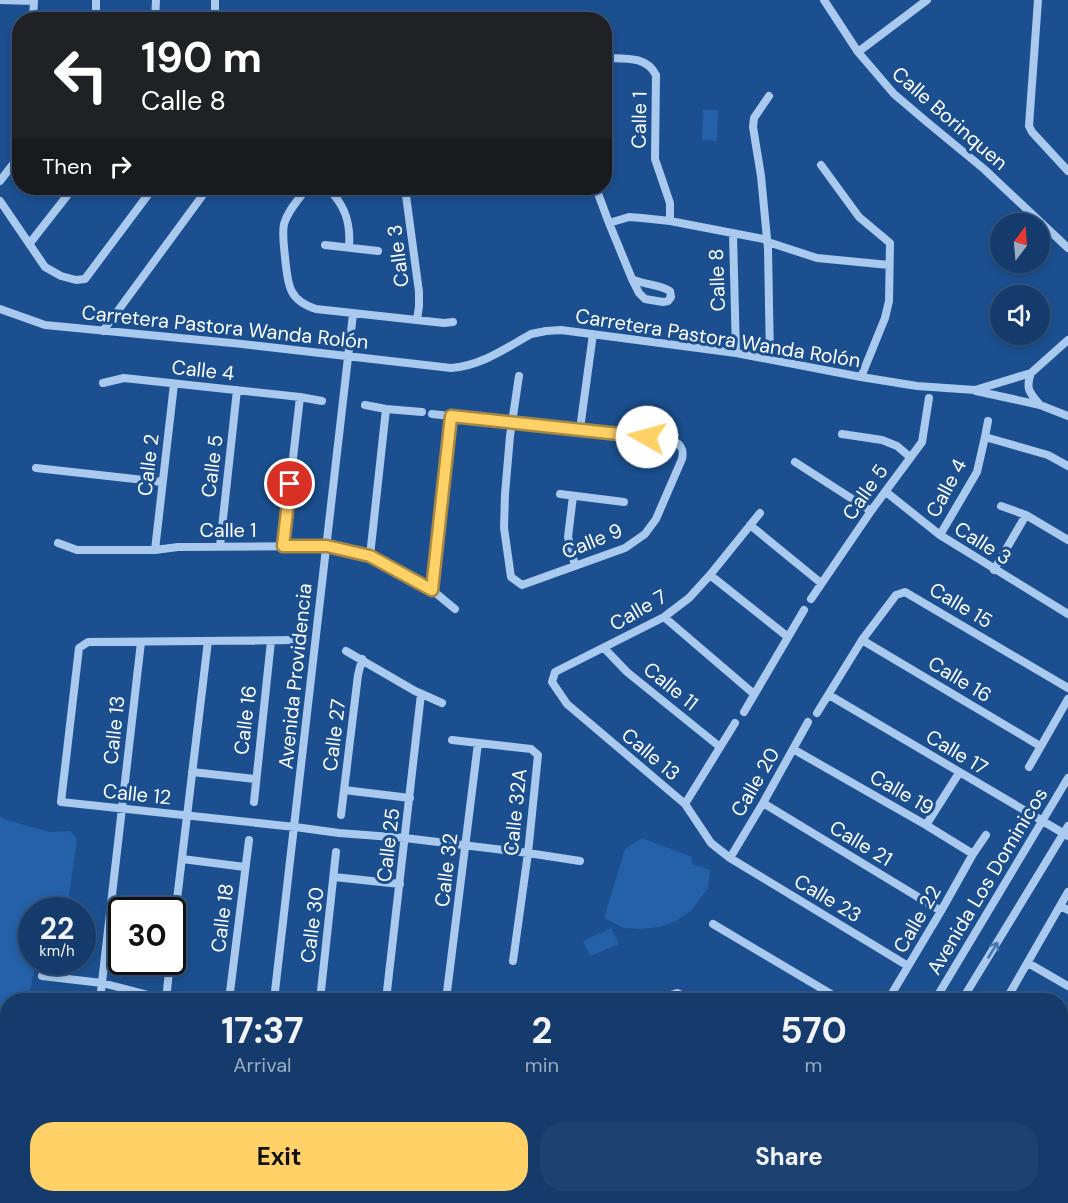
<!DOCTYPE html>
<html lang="en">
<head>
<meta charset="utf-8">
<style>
  body { margin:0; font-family:"DM Sans",sans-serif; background:#1d4271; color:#f1f3f6; height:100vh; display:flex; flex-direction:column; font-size:22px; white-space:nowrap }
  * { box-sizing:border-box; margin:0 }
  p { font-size:20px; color:#9dadc1 }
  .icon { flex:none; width:33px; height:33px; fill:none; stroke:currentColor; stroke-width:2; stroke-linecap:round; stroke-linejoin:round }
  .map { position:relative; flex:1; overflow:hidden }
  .drawer { position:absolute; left:0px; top:993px; width:1068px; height:210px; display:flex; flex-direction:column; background:#143b6b; border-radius:24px 24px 0 0; box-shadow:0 3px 9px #0003,0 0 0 2px #33557e }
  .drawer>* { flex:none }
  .hud { position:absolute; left:12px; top:12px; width:600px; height:183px; border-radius:24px; box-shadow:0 3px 9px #0003,0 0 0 2px #33557e; background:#202124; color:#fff; overflow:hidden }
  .needle { width:39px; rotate:16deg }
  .controls { position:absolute; left:990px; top:213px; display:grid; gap:12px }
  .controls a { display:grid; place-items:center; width:60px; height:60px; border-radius:50%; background:#143b6b; box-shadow:0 3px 9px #0003,0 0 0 2px #33557e; font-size:30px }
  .speed { position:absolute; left:18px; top:897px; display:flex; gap:12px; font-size:30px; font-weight:700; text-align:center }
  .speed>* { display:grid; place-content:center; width:78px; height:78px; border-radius:50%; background:#143b6b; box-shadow:0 3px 9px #0003,0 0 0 2px #33557e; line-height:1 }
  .speed small { font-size:15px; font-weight:400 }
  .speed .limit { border:3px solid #111; border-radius:9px; background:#fff; color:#111 }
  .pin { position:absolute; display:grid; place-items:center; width:51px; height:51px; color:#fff; margin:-26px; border:3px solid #fff; border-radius:50%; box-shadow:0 2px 6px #0007 }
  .me { position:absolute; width:66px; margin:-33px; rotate:277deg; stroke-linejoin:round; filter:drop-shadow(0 0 4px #0008) }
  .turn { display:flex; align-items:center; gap:21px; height:126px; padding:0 30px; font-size:27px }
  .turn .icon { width:78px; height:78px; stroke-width:2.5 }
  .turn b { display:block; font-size:42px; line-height:51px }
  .then { display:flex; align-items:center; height:57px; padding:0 30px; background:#0003; gap:12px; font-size:22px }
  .eta { display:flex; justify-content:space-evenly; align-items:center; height:102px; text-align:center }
  .eta b { font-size:36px; font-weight:700; line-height:42px }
  .cta { display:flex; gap:12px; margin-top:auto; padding:12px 30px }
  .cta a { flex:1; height:69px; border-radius:24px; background:#ffd166; color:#111; font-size:24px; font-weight:700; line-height:69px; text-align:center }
  .cta a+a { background:#1d4271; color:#f1f3f6 }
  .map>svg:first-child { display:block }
  .green { fill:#2461a8 }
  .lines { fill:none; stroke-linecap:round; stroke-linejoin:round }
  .minor { stroke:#a9c9ee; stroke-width:8 }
  .oneway { stroke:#4674ac }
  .route-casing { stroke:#a68842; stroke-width:15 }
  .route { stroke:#ffd166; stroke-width:10 }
  .labels { text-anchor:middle; stroke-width:6; stroke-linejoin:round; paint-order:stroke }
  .street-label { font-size:20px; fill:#fff; stroke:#1b4f8f }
</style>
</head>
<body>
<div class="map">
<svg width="1068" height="1203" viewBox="0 0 1068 1203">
  <rect width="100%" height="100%" fill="#1b4f8f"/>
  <path class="green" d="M703 110H718L717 141 702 140Z
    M0 816 4 819 49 832 70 831 77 839 67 910H32V962H36L28 1000H8L7 1006H0Z
    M642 838 692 857V864L710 870 708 888 691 911 676 921 660 927 641 929 624 928 604 918 625 849Z
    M611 928 619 944 590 956 583 941Z"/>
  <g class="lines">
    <path class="minor" d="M0 0 34 1
      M824 0 858 52 894 94 927 122 984 169 1068 248
      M1038 0 1029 126 1032 132 1068 171
      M33 20 34 0
      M96 20V0
      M155 20 156 0
      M215 20V0
      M20 49 18 51 20 57
      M858 52 927 0
      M604 58C623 59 646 55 656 75L655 159 670 203V221
      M769 96 754 118 753 127 761 176 768 249 770 359
      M821 165 859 217 890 243 889 301 885 318 861 377
      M0 181 20 155
      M190 188 202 196
      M307 188C299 199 288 210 284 224 282 234 284 246 285 257 288 283 287 300 316 309L444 323 453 322
      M327 188C345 204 351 223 349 247
      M405 188 419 292V306L417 320
      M596 188 609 223 632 279
      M0 201 45 267 61 276 76 280 85 279 153 188
      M609 223 629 217 642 218 670 221 764 239
      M733 233 736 353
      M30 243 73 188
      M771 243 817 258 889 265
      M325 245 378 251
      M632 279C644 285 659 284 670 291L671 297 668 301 663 302 645 299 639 293Z
      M0 309 45 325 242 344 451 368C481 366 506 348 531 334L546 331 561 330 736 353 861 377 917 386 975 390 1031 373 1068 340
      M103 331 208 188
      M1031 373C1025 389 1030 393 1040 405
      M103 383 124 378 300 397 322 401
      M976 391 1040 405 1068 416
      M365 405 386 409 422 412
      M432 414 674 441C682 445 684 450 682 459L656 519 645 534 625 548 522 585 511 577 504 528 505 494 510 436 519 376
      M580 429 593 334
      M842 434 882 440 897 446 910 457
      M985 437 1048 455 1068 466
      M795 462 871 511
      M36 468 162 482
      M886 492 940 535 1068 614
      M560 494 624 502
      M573 496 568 537 575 566
      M1001 506 1026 515 1068 540
      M760 513 710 575 689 598 664 617 555 672 552 682 567 704 685 804 711 843 730 858 908 966
      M750 525 821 583
      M940 535 977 472 985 437 988 421
      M58 543 77 550H155L178 547 327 546 370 556 432 590 455 609
      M220 546 237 390
      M283 546 300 397
      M155 550 174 384
      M370 556 386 409
      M994 570 1026 515
      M710 575 788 637
      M432 590 451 416
      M811 599 871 511 922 442 929 398
      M664 617 754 694
      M296 640 88 642 79 648 61 802 295 827 339 833 405 838 528 853 580 861
      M862 640 1040 746
      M604 648 627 672 720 747
      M346 651 415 691 442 703
      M829 695 1068 836
      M744 712 804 610
      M817 713 862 640 896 595 905 592 1068 688
      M452 740 531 749 538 755 528 853 513 961
      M793 749 926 825 973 854
      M1029 767 1068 699
      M192 772 255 779
      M344 790 410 798
      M254 802 271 641
      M763 803 941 911
      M685 804 735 723
      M341 815 358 675 362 659
      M926 825 959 773
      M730 858 763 803 808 722
      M182 859 245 867
      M334 877 400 884
      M1060 906 1068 910
      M713 924 841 1000
      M172 941 208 641
      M1028 963 1068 986
      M42 976 102 983 168 1000
      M100 1000 141 642
      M166 1000 170 962
      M229 1000 249 840
      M274 1000 353 314
      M320 1000 336 852
      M386 1000 421 694
      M446 1000 478 743
      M656 1000 677 993 694 1000
      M888 1000 941 911 973 854 986 835
      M935 1000 1068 778
      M962 1000 1068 826
      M1006 1000 1068 892
      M0 1013 8 1014
      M1060 1055 1068 1059
      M0 1081 8 1082
      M1060 1124 1068 1127
      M0 1146 8 1147
      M0 1167 8 1173
      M35 1196 45 1203
      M232 1196 245 1203
      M471 1196 499 1203
      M768 1196 779 1201
      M1030 1196 1047 1203
      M187 1203 193 1196
      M406 1203 409 1196
      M606 1203 608 1196
      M656 1203 660 1196
      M819 1203 821 1196
      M845 1203 848 1196
      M889 1203 890 1202 901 1199 908 1203
      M963 1203 967 1196"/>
  </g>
  <defs><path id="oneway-shaft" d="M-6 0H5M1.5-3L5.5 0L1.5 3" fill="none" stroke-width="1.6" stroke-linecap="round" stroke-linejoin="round" transform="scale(1.5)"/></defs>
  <use class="oneway" href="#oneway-shaft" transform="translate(993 950) rotate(-59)"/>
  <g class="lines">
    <defs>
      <path id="route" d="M290 484 283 546H327L370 556 432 590 451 416 647 437"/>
    </defs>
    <use href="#route" class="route-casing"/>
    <use href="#route" class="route"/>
  </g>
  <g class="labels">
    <g class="street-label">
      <text transform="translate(950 118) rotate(41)" y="7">Calle Borinquen</text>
      <text transform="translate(639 120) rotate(-89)" y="7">Calle 1</text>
      <text transform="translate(398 256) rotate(-97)" y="7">Calle 3</text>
      <text transform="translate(717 280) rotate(-92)" y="7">Calle 8</text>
      <text transform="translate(225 327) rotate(6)" y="7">Carretera Pastora Wanda Rolón</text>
      <text transform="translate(718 338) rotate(9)" y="7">Carretera Pastora Wanda Rolón</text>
      <text transform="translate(203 370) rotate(6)" y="7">Calle 4</text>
      <text transform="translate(148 465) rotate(-83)" y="7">Calle 2</text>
      <text transform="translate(212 466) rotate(-83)" y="7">Calle 5</text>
      <text transform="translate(946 488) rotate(-62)" y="7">Calle 4</text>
      <text transform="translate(865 492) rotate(-55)" y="7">Calle 5</text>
      <text x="228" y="537">Calle 1</text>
      <text transform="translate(592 541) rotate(-22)" y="7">Calle 9</text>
      <text transform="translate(983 543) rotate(32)" y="7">Calle 3</text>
      <text transform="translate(961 605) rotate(31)" y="7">Calle 15</text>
      <text transform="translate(638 610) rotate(-30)" y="7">Calle 7</text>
      <text transform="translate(295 676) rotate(-84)" y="7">Avenida Providencia</text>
      <text transform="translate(960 679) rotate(31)" y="7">Calle 16</text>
      <text transform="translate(671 686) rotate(39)" y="7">Calle 11</text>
      <text transform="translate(245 720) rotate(-83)" y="7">Calle 16</text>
      <text transform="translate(114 730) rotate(-84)" y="7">Calle 13</text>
      <text transform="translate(334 735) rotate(-83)" y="7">Calle 27</text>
      <text transform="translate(957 752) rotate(31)" y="7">Calle 17</text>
      <text transform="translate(651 754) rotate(40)" y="7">Calle 13</text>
      <text transform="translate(755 782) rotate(-60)" y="7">Calle 20</text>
      <text transform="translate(902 792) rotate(30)" y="7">Calle 19</text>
      <text transform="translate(137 794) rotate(6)" y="7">Calle 12</text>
      <text transform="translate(515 812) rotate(-84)" y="7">Calle 32A</text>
      <text transform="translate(861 843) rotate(31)" y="7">Calle 21</text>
      <text transform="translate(388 845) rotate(-83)" y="7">Calle 25</text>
      <text transform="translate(446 870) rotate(-83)" y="7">Calle 32</text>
      <text transform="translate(987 881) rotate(-59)" y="7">Avenida Los Dominicos</text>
      <text transform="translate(828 898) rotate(31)" y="7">Calle 23</text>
      <text transform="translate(222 918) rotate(-83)" y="7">Calle 18</text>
      <text transform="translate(917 919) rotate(-60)" y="7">Calle 22</text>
      <text transform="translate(312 925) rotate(-83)" y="7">Calle 30</text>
    </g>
  </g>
</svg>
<div class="controls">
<a><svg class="needle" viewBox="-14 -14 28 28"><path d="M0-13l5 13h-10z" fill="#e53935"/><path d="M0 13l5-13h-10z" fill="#9dadc1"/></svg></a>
<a><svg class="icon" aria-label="sound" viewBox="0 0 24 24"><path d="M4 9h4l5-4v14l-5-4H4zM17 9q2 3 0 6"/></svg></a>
</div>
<div class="speed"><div>22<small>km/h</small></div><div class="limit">30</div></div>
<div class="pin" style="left:290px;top:484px;background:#d93025"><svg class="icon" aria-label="arrive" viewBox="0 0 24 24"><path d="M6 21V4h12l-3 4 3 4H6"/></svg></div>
<svg class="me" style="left:647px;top:437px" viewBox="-20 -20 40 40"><circle r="19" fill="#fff"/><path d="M0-13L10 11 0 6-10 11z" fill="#ffd166"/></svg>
<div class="hud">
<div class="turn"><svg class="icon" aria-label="left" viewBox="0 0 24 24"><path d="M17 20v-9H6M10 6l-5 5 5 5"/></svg><div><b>190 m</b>Calle 8</div></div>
<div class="then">Then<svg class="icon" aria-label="right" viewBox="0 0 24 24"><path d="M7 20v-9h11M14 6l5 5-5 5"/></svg></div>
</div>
<section class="drawer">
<div class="eta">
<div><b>17:37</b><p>Arrival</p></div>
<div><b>2</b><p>min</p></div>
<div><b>570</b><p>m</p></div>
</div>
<div class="cta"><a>Exit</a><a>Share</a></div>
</section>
</div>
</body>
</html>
